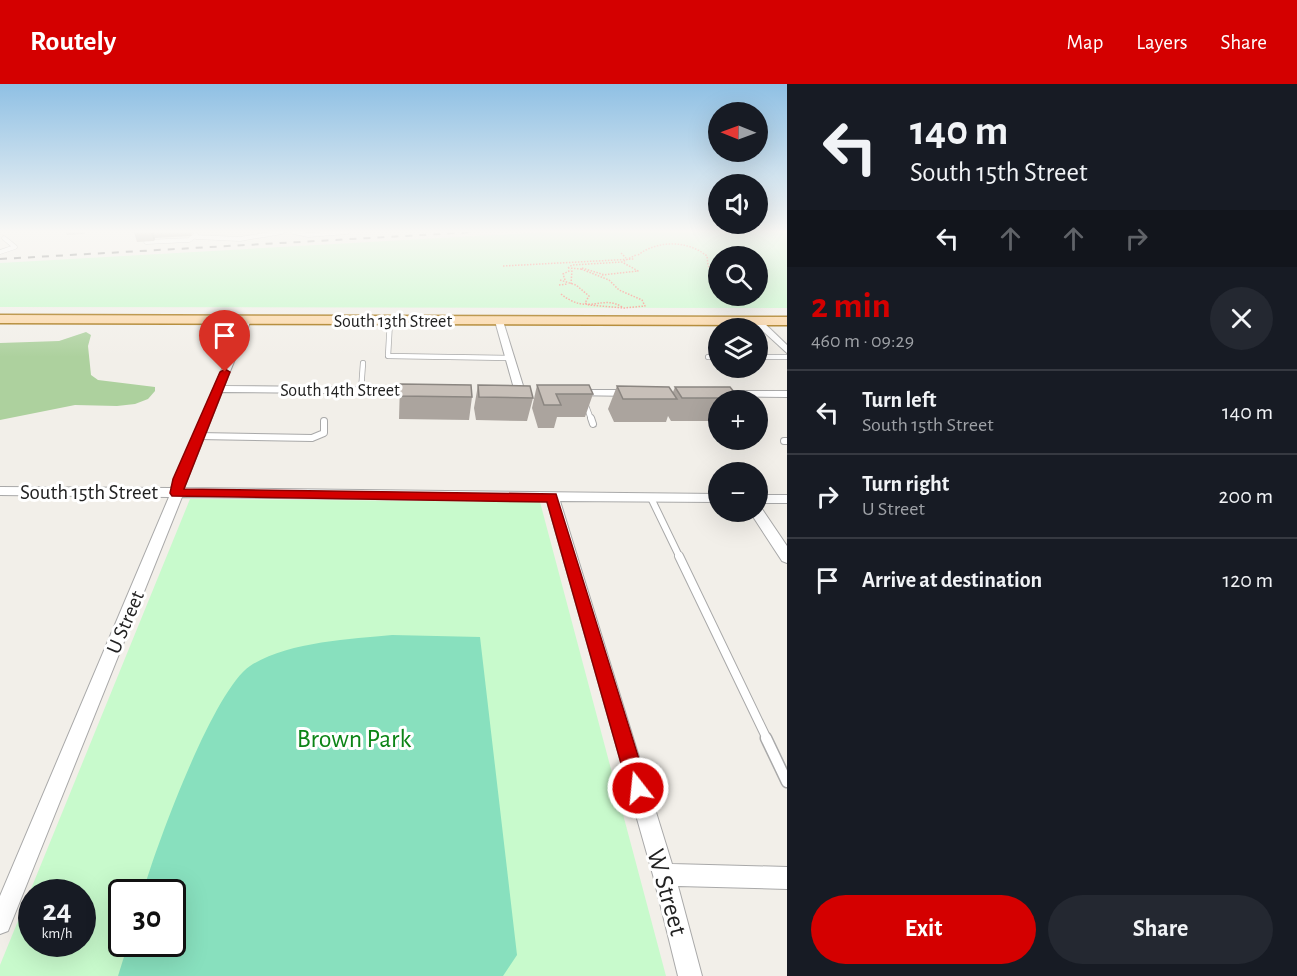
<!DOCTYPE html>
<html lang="en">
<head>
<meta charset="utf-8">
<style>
  body { margin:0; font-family:"Alegreya Sans",sans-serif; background:#242831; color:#f1f3f6; height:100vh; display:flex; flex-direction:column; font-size:22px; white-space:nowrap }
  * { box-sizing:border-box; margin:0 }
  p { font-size:20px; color:#9ea1a6 }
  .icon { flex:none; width:33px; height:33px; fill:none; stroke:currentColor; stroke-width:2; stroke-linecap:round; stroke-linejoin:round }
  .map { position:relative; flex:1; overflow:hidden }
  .details { display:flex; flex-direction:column; background:#171b24; width:510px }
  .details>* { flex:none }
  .hud { background:#171b24; color:#f1f3f6; overflow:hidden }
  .needle { width:39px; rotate:271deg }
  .controls { position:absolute; left:708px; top:18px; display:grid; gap:12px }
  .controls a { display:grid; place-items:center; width:60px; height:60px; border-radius:50%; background:#171b24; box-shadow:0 6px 24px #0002; font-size:30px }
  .speed { position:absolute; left:18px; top:795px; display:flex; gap:12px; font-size:30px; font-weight:700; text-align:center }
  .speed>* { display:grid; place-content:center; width:78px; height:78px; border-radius:50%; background:#171b24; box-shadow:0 6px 24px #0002; line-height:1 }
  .speed small { font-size:15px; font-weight:400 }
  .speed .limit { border:3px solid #111; border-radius:9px; background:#fff; color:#111 }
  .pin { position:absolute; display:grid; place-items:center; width:51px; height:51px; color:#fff; margin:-62px -26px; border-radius:50% 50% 50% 0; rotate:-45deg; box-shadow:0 0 6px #0007 }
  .pin .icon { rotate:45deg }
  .me { position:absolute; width:66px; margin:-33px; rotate:344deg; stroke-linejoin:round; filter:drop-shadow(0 0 4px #0008) }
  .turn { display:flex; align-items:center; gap:21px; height:126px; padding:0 24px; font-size:27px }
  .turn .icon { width:78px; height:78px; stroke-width:2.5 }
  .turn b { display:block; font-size:42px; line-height:51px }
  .lanes { display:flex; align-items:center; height:57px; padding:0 24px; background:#0003; justify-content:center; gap:30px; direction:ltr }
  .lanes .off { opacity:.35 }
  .round { display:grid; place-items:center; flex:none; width:63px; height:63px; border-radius:32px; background:#242831 }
  .headline { display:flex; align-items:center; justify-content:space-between; height:102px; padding:0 24px }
  h1 { font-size:36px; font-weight:700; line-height:45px; color:#d40000 }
  .button { display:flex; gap:12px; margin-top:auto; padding:12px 24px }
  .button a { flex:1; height:69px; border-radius:36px; background:#d40000; color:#fff; font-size:24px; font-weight:700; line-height:69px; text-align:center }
  .button a+a { background:#242831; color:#f1f3f6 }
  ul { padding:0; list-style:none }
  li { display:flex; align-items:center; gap:18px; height:84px; padding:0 24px; border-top:2px solid #363941 }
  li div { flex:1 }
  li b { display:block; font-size:22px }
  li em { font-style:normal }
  header { display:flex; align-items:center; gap:36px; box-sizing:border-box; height:84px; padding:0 30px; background:#d40000; color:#fff }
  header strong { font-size:28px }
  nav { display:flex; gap:33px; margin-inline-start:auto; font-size:21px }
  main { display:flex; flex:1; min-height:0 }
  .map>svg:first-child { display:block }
  .forest { fill:#add19e }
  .park { fill:#c8facc; fill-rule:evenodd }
  .pitch { fill:#88e0be }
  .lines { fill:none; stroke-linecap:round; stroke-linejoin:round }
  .lane-far4-casing { stroke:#a9a9a9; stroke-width:5 }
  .lane-far3-casing { stroke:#a9a9a9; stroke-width:6 }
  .lane-far2-casing { stroke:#a9a9a9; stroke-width:8 }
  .lane-far1-casing { stroke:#a9a9a9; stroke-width:10 }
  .lane-casing { stroke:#a9a9a9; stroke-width:13 }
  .street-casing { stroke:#a9a9a9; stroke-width:2 }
  .primary-casing { stroke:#a06b00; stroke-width:3 }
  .path { stroke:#fa8072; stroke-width:1.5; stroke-dasharray:1.5 1.5; stroke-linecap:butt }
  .lane-far4 { stroke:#fff; stroke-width:4 }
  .lane-far3 { stroke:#fff; stroke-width:4.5 }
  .lane-far2 { stroke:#fff; stroke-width:6 }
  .lane-far1 { stroke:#fff; stroke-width:8 }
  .lane { stroke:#fff; stroke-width:10 }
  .street { fill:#fff; fill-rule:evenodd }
  .primary { fill:#fcd6a4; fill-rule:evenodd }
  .rail { stroke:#707070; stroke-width:2; stroke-dasharray:7 7; stroke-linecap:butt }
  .wall { fill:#aba49e }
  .shaded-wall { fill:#8b8681 }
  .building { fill:#c7bfb8; stroke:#8b8681; stroke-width:1.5 }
  .route { fill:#d40000; stroke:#8a0000; stroke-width:1.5 }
  .labels { text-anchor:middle; stroke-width:6; stroke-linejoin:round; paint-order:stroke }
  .far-street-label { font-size:18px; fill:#222; stroke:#fff }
  .street-label { font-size:21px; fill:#222; stroke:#fff }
  .near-park-label { font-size:26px; fill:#0c8416; stroke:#fff }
  .near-street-label { font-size:26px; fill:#222; stroke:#fff }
</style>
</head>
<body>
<header>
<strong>Routely</strong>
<nav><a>Map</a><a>Layers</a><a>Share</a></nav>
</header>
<main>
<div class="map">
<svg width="787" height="892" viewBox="0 0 787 892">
  <rect width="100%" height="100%" fill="#f2efe9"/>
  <path class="forest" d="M86 248 91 251 88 262 91 291 98 296 155 303V307L148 315 135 320 117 322 75 321 0 336V259L59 257Z"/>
  <path class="park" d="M546 148H787V224L0 223V179ZM718 172H758V212H718Z
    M190 415 540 418 666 892H0V881ZM32 808H82V860H32ZM122 808H172V860H122Z"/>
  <path class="pitch" d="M392 551 480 553 517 871 503 892H118L128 860H172V808H143C156 762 213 607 250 582 286 558 350 555 392 551Z"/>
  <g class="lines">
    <defs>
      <path id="lane-far4" d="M294 148 308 151 347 148
        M196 153 240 155 282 148
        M146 158 189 156 196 151
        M0 168 15 163 4 154"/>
      <path id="lane-far3" d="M390 237 388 272 510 274
        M708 273H718
        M758 273H787
        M361 307 363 279
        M585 319 591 335"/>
      <path id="lane-far2" d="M591 334 593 340
        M198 352 312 354 324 349V337
        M784 357H787
        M651 414 680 474"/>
      <path id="lane-far1" d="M679 472 767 655"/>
      <path id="lane" d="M766 654 787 698"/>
      <path id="street" d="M247 233 251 236 224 302 417 304 422 307 417 310 222 308 184 404 718 410V418L560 417 672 780 787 783V805L678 802 702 892H678L653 791 547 417 182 413 8 847 0 850V812L169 413 0 411V403L171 404 243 236Z
        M499 234 503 237 525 308 524 310H516L515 308 495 237Z
        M754 235H760L787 261V269L754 239Z
        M574 306H633L638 309 633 312 570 311 569 309Z
        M718 307H787V313L714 312 713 310Z
        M758 411H787V419H758Z
        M758 423 762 425 787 462V479L782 477 750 428H758Z"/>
      <path id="primary" d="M0 231 787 233V241L0 239Z"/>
    </defs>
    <use href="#lane-far4" class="lane-far4-casing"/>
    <use href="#lane-far3" class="lane-far3-casing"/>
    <use href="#lane-far2" class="lane-far2-casing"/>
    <use href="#lane-far1" class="lane-far1-casing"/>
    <use href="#lane" class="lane-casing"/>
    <use href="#street" class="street-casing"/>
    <use href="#primary" class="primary-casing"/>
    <path class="path" d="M621 169 626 174
      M638 171C658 156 687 156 707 172L708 181 718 200
      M503 182 634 175
      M568 184 572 181 622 178 636 171
      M568 184 581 185
      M582 184 605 191
      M602 191 638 187 622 178
      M560 196 576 201 589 212 585 219 589 221 624 224 645 222 642 216 619 206 609 196 581 185
      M565 196 563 190 571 186
      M571 200 572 186
      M559 201 568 200
      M561 210C588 232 602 210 622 223"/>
    <use href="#lane-far4" class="lane-far4"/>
    <use href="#lane-far3" class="lane-far3"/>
    <use href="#lane-far2" class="lane-far2"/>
    <use href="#lane-far1" class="lane-far1"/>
    <use href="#lane" class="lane"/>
    <use href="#street" class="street"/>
    <use href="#primary" class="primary"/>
    <path class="rail" d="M0 175 474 148"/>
  </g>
  <path class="wall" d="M66 148H86L84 150 67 151Z
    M134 148H192L191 152 155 154 154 157 137 158Z
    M400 300 472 313 469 336 399 335Z
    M478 301 533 314 527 337 476 336 474 324Z
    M537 301 593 310 585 333H557L554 344H538L532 324Z
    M617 302 673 308 675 303 739 314 738 316H718V337H671L668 332 666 338H614L608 325Z"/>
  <path class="shaded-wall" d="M151 148H153L155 154 154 157Z"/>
  <path class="building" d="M400 300 471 301 472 313 399 312Z
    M478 301 530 302 533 314 479 313Z
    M537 301H589L593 310H556L561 321H544Z
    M617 302 669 303 677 315H623Z
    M675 303H730L739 314H682Z"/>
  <linearGradient id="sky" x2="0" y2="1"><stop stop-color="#8fc0e4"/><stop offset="0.54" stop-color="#f9f8f5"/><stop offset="1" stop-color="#f9f8f5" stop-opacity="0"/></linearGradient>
  <rect width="787" height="273" fill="url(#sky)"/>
  <path class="route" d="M225 285 230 288 184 405 556 410 648 704 645 711 638 714 631 711 628 704 547 418 172 412 170 409 173 395 220 288Z"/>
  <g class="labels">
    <g class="far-street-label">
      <text x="393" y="243">South 13th Street</text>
      <text x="340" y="312">South 14th Street</text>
    </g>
    <g class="street-label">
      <text x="89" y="415">South 15th Street</text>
      <text transform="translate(125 538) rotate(-67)" y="7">U Street</text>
    </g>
    <g class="near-park-label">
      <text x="354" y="663">Brown Park</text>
    </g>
    <g class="near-street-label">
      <text transform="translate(668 808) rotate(74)" y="9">W Street</text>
    </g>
  </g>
</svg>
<div class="controls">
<a><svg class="needle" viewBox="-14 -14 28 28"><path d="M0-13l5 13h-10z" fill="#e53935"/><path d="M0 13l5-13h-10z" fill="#9ea1a6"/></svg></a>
<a><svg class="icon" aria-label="sound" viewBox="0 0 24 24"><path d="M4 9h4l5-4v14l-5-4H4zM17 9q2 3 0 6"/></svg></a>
<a><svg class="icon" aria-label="search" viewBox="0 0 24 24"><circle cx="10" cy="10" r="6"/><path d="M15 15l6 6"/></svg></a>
<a><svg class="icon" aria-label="layers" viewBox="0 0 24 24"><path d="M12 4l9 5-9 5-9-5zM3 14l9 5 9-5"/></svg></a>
<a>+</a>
<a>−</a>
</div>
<div class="speed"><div>24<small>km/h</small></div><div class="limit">30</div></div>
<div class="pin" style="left:225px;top:288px;background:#d93025"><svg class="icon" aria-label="arrive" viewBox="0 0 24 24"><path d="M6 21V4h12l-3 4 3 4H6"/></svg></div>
<svg class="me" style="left:638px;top:704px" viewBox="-20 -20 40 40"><circle r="17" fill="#d40000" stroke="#fff" stroke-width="3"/><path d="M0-11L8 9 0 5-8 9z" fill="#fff"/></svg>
</div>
<section class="details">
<div class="hud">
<div class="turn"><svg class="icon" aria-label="left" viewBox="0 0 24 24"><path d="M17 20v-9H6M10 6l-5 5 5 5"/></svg><div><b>140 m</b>South 15th Street</div></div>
<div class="lanes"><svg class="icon" aria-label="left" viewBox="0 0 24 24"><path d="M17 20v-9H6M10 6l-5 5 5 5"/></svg><svg class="icon off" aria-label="ahead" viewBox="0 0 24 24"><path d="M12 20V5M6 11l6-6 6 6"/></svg><svg class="icon off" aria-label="ahead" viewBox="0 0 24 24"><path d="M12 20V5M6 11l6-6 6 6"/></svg><svg class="icon off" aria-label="right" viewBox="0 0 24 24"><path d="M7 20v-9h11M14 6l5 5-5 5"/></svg></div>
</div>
<div class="headline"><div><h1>2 min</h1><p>460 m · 09:29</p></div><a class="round"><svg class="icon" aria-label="close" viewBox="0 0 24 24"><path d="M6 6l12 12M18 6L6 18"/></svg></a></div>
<ul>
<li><svg class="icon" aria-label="left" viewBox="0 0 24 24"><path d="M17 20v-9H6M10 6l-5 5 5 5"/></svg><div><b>Turn left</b><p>South 15th Street</p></div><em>140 m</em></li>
<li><svg class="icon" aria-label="right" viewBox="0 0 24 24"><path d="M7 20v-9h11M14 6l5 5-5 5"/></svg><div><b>Turn right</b><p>U Street</p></div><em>200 m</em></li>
<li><svg class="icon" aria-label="arrive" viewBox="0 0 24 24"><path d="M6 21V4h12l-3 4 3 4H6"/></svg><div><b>Arrive at destination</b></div><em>120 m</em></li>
</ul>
<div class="button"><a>Exit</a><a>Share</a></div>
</section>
</main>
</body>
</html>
